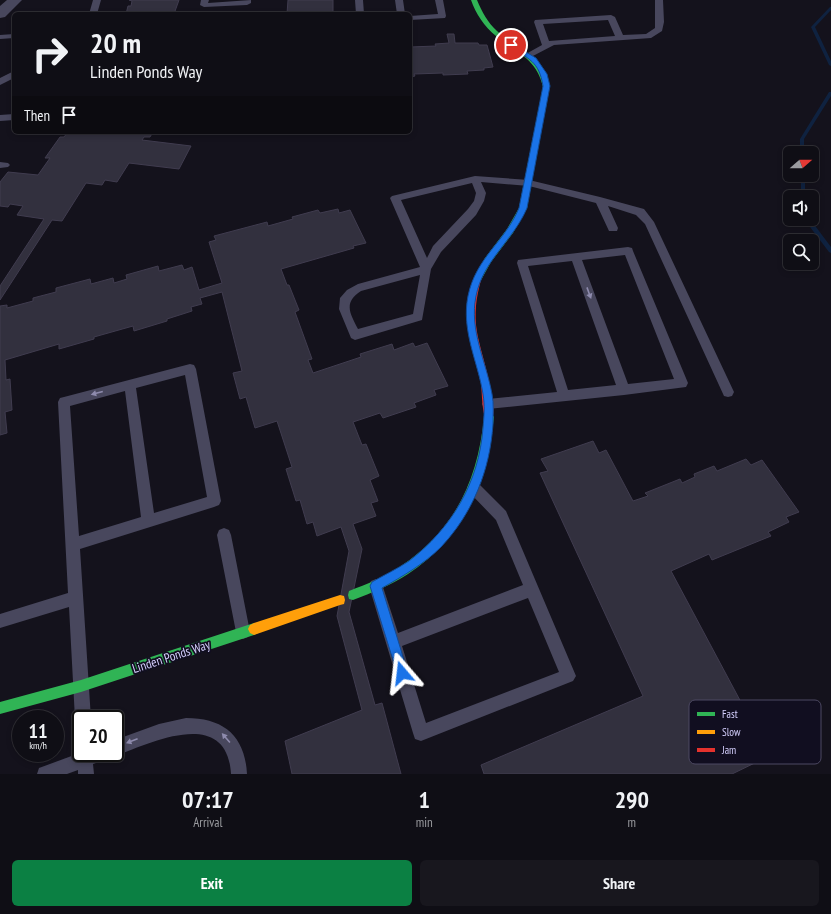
<!DOCTYPE html>
<html lang="en">
<head>
<meta charset="utf-8">
<style>
  body { margin:0; font-family:"PT Sans Narrow",sans-serif; background:#18171e; color:#f1f3f6; height:100vh; display:flex; flex-direction:column; font-size:15px; white-space:nowrap }
  * { box-sizing:border-box; margin:0 }
  p { font-size:13px; color:#9b9ca0 }
  .icon { flex:none; width:22px; height:22px; fill:none; stroke:currentColor; stroke-width:2; stroke-linecap:round; stroke-linejoin:round }
  .map { position:relative; height:774px; overflow:hidden }
  .details { display:flex; flex-direction:column; background:#0f0e15; flex:1 }
  .details>* { flex:none }
  .hud { position:absolute; left:12px; top:12px; width:400px; height:122px; border-radius:6px; box-shadow:0 2px 6px #0003,0 0 0 1px #2f2e34; background:#0f0e15; color:#f1f3f6; overflow:hidden }
  .needle { width:26px; rotate:70deg }
  .controls { position:absolute; left:783px; top:146px; display:grid; gap:8px }
  .controls a { display:grid; place-items:center; width:36px; height:36px; border-radius:6px; background:#0f0e15; box-shadow:0 2px 6px #0003,0 0 0 1px #2f2e34; font-size:20px }
  .speed { position:absolute; left:12px; top:710px; display:flex; gap:8px; font-size:20px; font-weight:700; text-align:center }
  .speed>* { display:grid; place-content:center; width:52px; height:52px; border-radius:50%; background:#0f0e15; box-shadow:0 2px 6px #0003,0 0 0 1px #2f2e34; line-height:1 }
  .speed small { font-size:10px; font-weight:400 }
  .speed .limit { border:2px solid #111; border-radius:6px; background:#fff; color:#111 }
  .pin { position:absolute; display:grid; place-items:center; width:34px; height:34px; color:#fff; margin:-17px; border:2px solid #fff; border-radius:50%; box-shadow:0 1px 4px #0007 }
  .me { position:absolute; width:44px; margin:-22px; rotate:343deg; stroke-linejoin:round; filter:drop-shadow(0 0 3px #0008) }
  .turn { display:flex; align-items:center; gap:14px; height:84px; padding:0 12px; font-size:18px }
  .turn .icon { width:52px; height:52px; stroke-width:2.5 }
  .turn b { display:block; font-size:28px; line-height:34px }
  .then { display:flex; align-items:center; height:38px; padding:0 12px; background:#0003; gap:8px; font-size:15px }
  .eta { display:flex; justify-content:space-evenly; align-items:center; height:68px; text-align:center }
  .eta b { font-size:24px; font-weight:700; line-height:28px }
  .cta { display:flex; gap:8px; margin-top:auto; padding:8px 12px }
  .cta a { flex:1; height:46px; border-radius:6px; background:#0b8043; color:#fff; font-size:16px; font-weight:700; line-height:46px; text-align:center }
  .cta a+a { background:#18171e; color:#f1f3f6 }
  .map>svg:first-child { display:block }
  .lines { fill:none; stroke-linecap:round; stroke-linejoin:round }
  .stream { fill:#0f2240; fill-rule:evenodd }
  .building { fill:#32303e; stroke:#403c4f }
  .lane { fill:#48475d; fill-rule:evenodd }
  .street { fill:#48475d; fill-rule:evenodd }
  .fast { fill:#30b455; fill-rule:evenodd }
  .slow { fill:#ff9f0a; fill-rule:evenodd }
  .jam { fill:#e5322d; fill-rule:evenodd }
  .oneway { fill:#8e8bad }
  .route { fill:#1a73e8; stroke:#114b97 }
  .labels { text-anchor:middle; stroke-width:3.5; stroke-linejoin:round; paint-order:stroke }
  .near-street-label { font-size:13px; fill:#d4cffd; stroke:#110e20 }
  .key { fill:#110e20; stroke:#4c4862; stroke-width:1 }
  .key-label { font-size:11px; fill:#d4cffd }
</style>
</head>
<body>
<div class="map">
<svg width="831" height="774" viewBox="0 0 831 774">
  <rect width="100%" height="100%" fill="#14121c"/>
  <g class="lines">
    <path class="stream" d="M830 7H831V10L815 27 831 61V66L829 65 811 27Z
      M829 92H831V96L804 139V153H800V139Z
      M801 175H805V197H801Z
      M804 219H810L831 247V253L829 252Z"/>
  </g>
  <path class="building" d="M129 0H179L174 14H126L128 6H131L132 1Z
    M288 0H333V12H331V14H287Z
    M447 34H454L455 43H478L479 45H487L493 67 484 68V70L467 71 468 74 443 75V73L414 74 415 76 410 77V47L436 46 435 44 449 43Z
    M68 132H153L150 137H144L142 140 191 146 179 169 129 163 117 182 105 180 102 185 86 183 62 221 52 220 0 300V286L44 219 17 215 23 206 10 204 8 207 0 206V182L8 172 38 175 50 158H45L60 137H64Z
    M338 209 339 213 350 210 366 243 353 246 354 248 281 269 287 285H289L299 310 295 312 312 359 308 360 313 373 361 357 360 354 392 344 394 350 413 343 415 347 427 343 448 386 434 390 436 395 414 403 416 407 383 418 380 413 353 422 362 445 366 444 379 476 370 480 378 501 371 503 376 516 353 524 362 549 349 612 375 705 382 703 401 774H292L285 741 362 710 337 616 349 551 341 527 317 536 313 522 307 524 300 500 296 501 286 469 292 467 277 421 255 428 246 397 240 399 233 373 242 371 222 292 200 298 202 304 191 307 192 311 167 319V321L134 331 133 326 94 337V339L59 349V344L5 360 6 380 10 379 12 410 5 412 7 433 0 435V306L7 305V308L33 301V298L56 292V288L90 279 91 284 113 278 114 283 127 279 126 275 158 266 159 271 182 265 184 270 192 267 199 290 222 283 209 242 216 240 214 236 267 222 268 226 293 219 292 217 318 210 320 213Z
    M593 441 599 453 606 450 633 501 648 496 645 493 680 479 682 483 695 477 694 474 714 466 717 471 746 459 751 465 762 460 799 512 786 517 789 522 768 532 771 536 712 560 709 554 671 571 766 749 759 753 763 759 732 774H484L481 765 643 696 540 473 548 471 541 459Z"/>
  <g class="lines">
    <path class="lane" d="M93 0H101L97 14H89Z
      M201 0H209L208 3 251 0V3L247 5 204 7 200 5Z
      M355 0H363L364 14H356Z
      M395 0H403L405 14H397Z
      M435 0H443L446 16 445 18 410 20V16L438 14Z
      M655 0H663L664 22 662 31 651 38 554 45 531 57H525L524 55 542 45 534 22 535 20 611 15 615 17 623 35 646 34 655 28ZM608 20 615 36 549 41 543 24Z
      M14 34V38L0 39V35Z
      M14 71V78L0 85V78Z
      M14 114V120L0 121V115Z
      M0 162 8 163 10 165 8 167 0 168Z
      M475 176 529 180 600 197 644 209 654 222 734 392 732 396 728 397 724 396 645 224 636 215 608 206 618 228 617 231H609L596 203 529 186 481 182 486 193 484 201 476 215 441 252 431 269 422 320 355 340 351 338 339 309 340 298 347 290 358 284 420 267 390 198 392 196ZM472 183 476 193 474 201 468 209 433 246 427 258 401 200ZM420 275 413 314 358 329C350 313 343 303 361 291Z
      M628 247 632 248 633 251 688 383 686 387 624 395 488 409 484 408 482 404 484 400 488 399 557 392 517 263 518 260ZM625 255 674 379 628 384 582 260ZM572 261 616 385 568 390 528 266Z
      M190 364 194 365 196 369 221 501 219 505 214 507 80 549 91 719H81V726L77 725 75 719 69 607 0 628V614L68 593 58 402 60 398 64 397ZM185 375 207 497 154 513 136 388ZM125 391 141 517 79 536 70 406Z
      M474 482 479 484 506 511 576 676 573 681 421 741 415 739 413 733 369 586 371 581 376 579 381 581 398 633 523 585 496 520 469 492 467 488 469 484ZM528 598 559 672 426 723 402 646Z
      M224 528 229 530 231 535 250 632 248 637 243 639 238 637 236 632 217 535 219 530Z
      M186 718C224 718 245 736 247 774H231C227 706 152 742 115 756L110 754 108 759 93 764 94 774H78V770L67 774H37L39 768 77 754 81 747V753H115V740L159 724Z"/>
    <path class="street" d="M7 0H22L5 17 0 18V6Z"/>
    <path class="fast" d="M471 0H477C482 12 488 23 497 31 519 51 542 55 549 87L527 208 513 233 491 262 480 282 477 283 473 280 485 258 507 229 519 208 543 87C536 57 517 54 496 36 484 26 476 14 471 0Z
      M489 413 492 414 494 417C487 480 463 538 408 574 391 585 372 593 353 600L349 599 348 595 349 591C367 584 385 577 401 566 455 530 478 480 484 417L486 414Z
      M254 623 258 625 260 629 258 633 254 635 81 692 0 714V702L81 680Z"/>
    <path class="slow" d="M340 595 344 596 345 600 344 604 340 605 254 635 250 633 248 629 250 625 254 623Z"/>
    <path class="jam" d="M477 277 481 280C476 298 474 314 477 332 480 351 499 405 492 420L489 421 486 420C482 412 482 393 481 383 474 352 461 321 470 290 472 285 472 279 477 277Z"/>
  </g>
  <defs><path id="oneway-solid" d="M-6-.8H1V-3.2L6.5 0L1 3.2V.8H-6Z"/></defs>
  <g class="oneway">
    <use href="#oneway-solid" transform="translate(589 293) rotate(70)"/>
    <use href="#oneway-solid" transform="translate(97 393) rotate(165)"/>
    <use href="#oneway-solid" transform="translate(226 738) rotate(-131)"/>
    <use href="#oneway-solid" transform="translate(132 741) rotate(159)"/>
  </g>
  <path class="route" d="M511 43 536 58 547 74 550 86 527 208C513 241 483 260 476 296 469 330 486 361 492 394 494 404 493 414 493 424 490 470 473 513 441 547 424 564 403 576 382 588L408 673 406 677 402 678 398 677 397 673 370 586 372 582C384 575 397 569 409 561 452 528 479 482 483 428 484 417 485 405 483 394 478 362 461 331 468 296 476 257 505 242 519 208L543 86C539 61 529 59 508 46V44Z"/>
  <g class="labels">
    <g class="near-street-label">
      <text transform="translate(171 656) rotate(-18)" y="5">Linden Ponds Way</text>
    </g>
  </g>
  <rect x="689" y="700" width="132" height="64" rx="6" class="key"/>
  <rect x="697" y="712" width="18" height="4" fill="#30b455"/>
  <rect x="697" y="730" width="18" height="4" fill="#ff9f0a"/>
  <rect x="697" y="748" width="18" height="4" fill="#e5322d"/>
  <g class="key-label">
    <text x="722" y="718">Fast</text>
    <text x="722" y="736">Slow</text>
    <text x="722" y="754">Jam</text>
  </g>
</svg>
<div class="controls">
<a><svg class="needle" viewBox="-14 -14 28 28"><path d="M0-13l5 13h-10z" fill="#e53935"/><path d="M0 13l5-13h-10z" fill="#9b9ca0"/></svg></a>
<a><svg class="icon" aria-label="sound" viewBox="0 0 24 24"><path d="M4 9h4l5-4v14l-5-4H4zM17 9q2 3 0 6"/></svg></a>
<a><svg class="icon" aria-label="search" viewBox="0 0 24 24"><circle cx="10" cy="10" r="6"/><path d="M15 15l6 6"/></svg></a>
</div>
<div class="speed"><div>11<small>km/h</small></div><div class="limit">20</div></div>
<div class="pin" style="left:511px;top:45px;background:#d93025"><svg class="icon" aria-label="arrive" viewBox="0 0 24 24"><path d="M6 21V4h12l-3 4 3 4H6"/></svg></div>
<svg class="me" style="left:402px;top:673px" viewBox="-20 -20 40 40"><path d="M0-17L14 15 0 8-14 15z" fill="#1a73e8" stroke="#fff" stroke-width="4"/></svg>
<div class="hud">
<div class="turn"><svg class="icon" aria-label="right" viewBox="0 0 24 24"><path d="M7 20v-9h11M14 6l5 5-5 5"/></svg><div><b>20 m</b>Linden Ponds Way</div></div>
<div class="then">Then<svg class="icon" aria-label="arrive" viewBox="0 0 24 24"><path d="M6 21V4h12l-3 4 3 4H6"/></svg></div>
</div>
</div>
<section class="details">
<div class="eta">
<div><b>07:17</b><p>Arrival</p></div>
<div><b>1</b><p>min</p></div>
<div><b>290</b><p>m</p></div>
</div>
<div class="cta"><a>Exit</a><a>Share</a></div>
</section>
</body>
</html>
